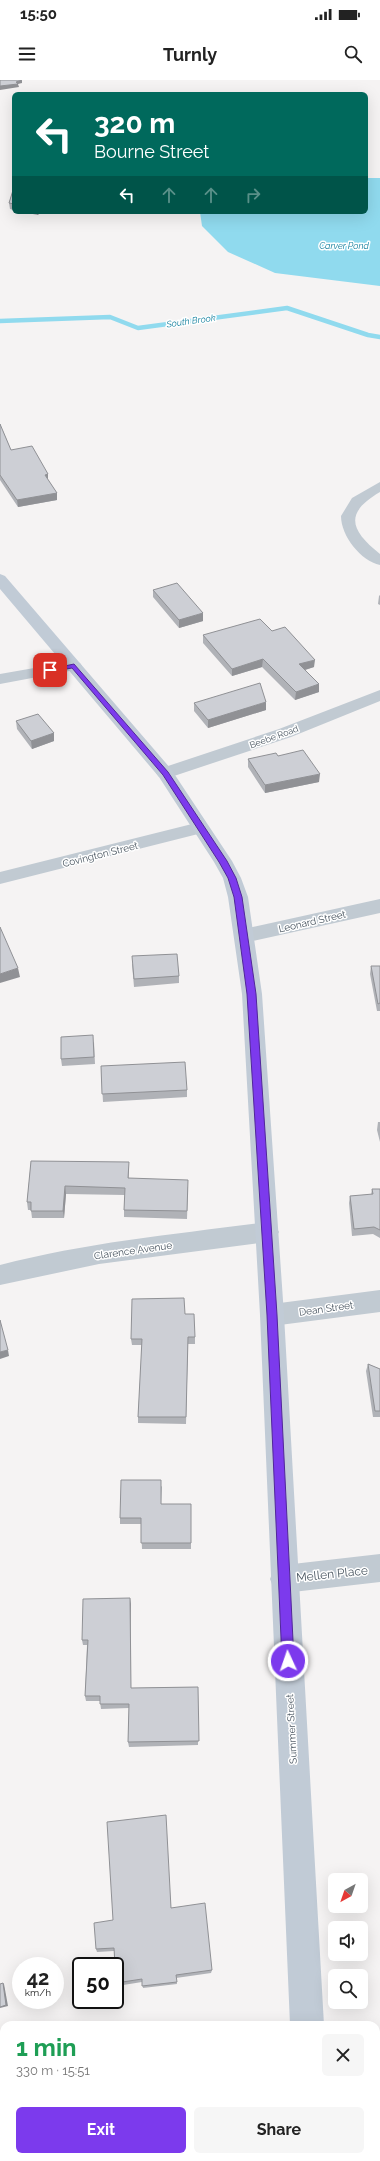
<!DOCTYPE html>
<html lang="en">
<head>
<meta charset="utf-8">
<style>
  body { margin:0; font-family:Raleway,sans-serif; background:#f6f6f6; color:#222; height:100vh; display:flex; flex-direction:column; font-size:15px; white-space:nowrap }
  * { box-sizing:border-box; margin:0 }
  p { font-size:13px; color:#767676 }
  .icon { flex:none; width:22px; height:22px; fill:none; stroke:currentColor; stroke-width:2; stroke-linecap:round; stroke-linejoin:round }
  .map { position:relative; flex:1; overflow:hidden }
  .sheet { position:absolute; left:0px; top:1941px; width:380px; height:140px; display:flex; flex-direction:column; background:#fff; border-radius:12px 12px 0 0; box-shadow:0 4px 16px #0002 }
  .sheet>* { flex:none }
  .top-card { position:absolute; left:12px; top:12px; width:356px; height:122px; border-radius:6px; box-shadow:0 4px 16px #0002; background:#00695c; color:#fff; overflow:hidden }
  .needle { width:26px; rotate:220deg }
  .fabs { position:absolute; left:328px; top:1793px; display:grid; gap:8px }
  .fabs a { display:grid; place-items:center; width:40px; height:40px; border-radius:6px; background:#fff; box-shadow:0 4px 16px #0002; font-size:20px }
  .speed { position:absolute; left:12px; top:1877px; display:flex; gap:8px; font-size:20px; font-weight:700; text-align:center }
  .speed>* { display:grid; place-content:center; width:52px; height:52px; border-radius:50%; background:#fff; box-shadow:0 4px 16px #0002; line-height:1 }
  .speed small { font-size:10px; font-weight:400 }
  .speed .limit { border:2px solid #111; border-radius:6px; background:#fff; color:#111 }
  .pin { position:absolute; display:grid; place-items:center; width:34px; height:34px; color:#fff; margin:-17px; border-radius:8px; box-shadow:0 2px 6px #0006 }
  .me { position:absolute; width:44px; margin:-22px; rotate:357deg; stroke-linejoin:round; filter:drop-shadow(0 0 3px #0008) }
  .turn { display:flex; align-items:center; gap:14px; height:84px; padding:0 16px; font-size:18px }
  .turn .icon { width:52px; height:52px; stroke-width:2.5 }
  .turn b { display:block; font-size:28px; line-height:34px }
  .lanes { display:flex; align-items:center; height:38px; padding:0 16px; background:#0003; justify-content:center; gap:20px; direction:ltr }
  .lanes .off { opacity:.35 }
  .round { display:grid; place-items:center; flex:none; width:42px; height:42px; border-radius:6px; background:#f6f6f6 }
  .head { display:flex; align-items:center; justify-content:space-between; height:68px; padding:0 16px }
  h1 { font-size:24px; font-weight:700; line-height:30px; color:#1e9e55 }
  .action { display:flex; gap:8px; margin-top:auto; padding:8px 16px }
  .action a { flex:1; height:46px; border-radius:6px; background:#7c3aed; color:#fff; font-size:16px; font-weight:700; line-height:46px; text-align:center }
  .action a+a { background:#f6f6f6; color:#222 }
  .status { display:flex; justify-content:space-between; align-items:center; height:28px; padding:0 20px; background:#fff; direction:ltr }
  .status svg { height:11px; fill:currentColor }
  header { display:flex; justify-content:space-between; align-items:center; height:52px; padding:0 16px; background:#fff; font-size:18px; font-weight:700 }
  .map>svg:first-child { display:block }
  .water { fill:#90daee }
  .lines { fill:none; stroke-linecap:round; stroke-linejoin:round }
  .stream { stroke:#90daee; stroke-width:4.5 }
  .street { fill:#c1cad2; fill-rule:evenodd }
  .secondary { fill:#c1cbd6; fill-rule:evenodd }
  .wall { fill:#b0b2b7 }
  .shaded-wall { fill:#909195 }
  .building { fill:#cdcfd5; stroke:#909195 }
  .route { fill:#7c3aed; stroke:#51269a }
  .labels { text-anchor:middle; stroke-width:3; stroke-linejoin:round; paint-order:stroke }
  .far-water-label { font-size:9px; font-style:italic; fill:#0c7c9b; stroke:#fff }
  .far-street-label { font-size:9px; fill:#4a5661; stroke:#fff }
  .street-label { font-size:10px; fill:#4a5661; stroke:#fff }
  .near-street-label { font-size:12px; fill:#4a5661; stroke:#fff }
</style>
</head>
<body>
<div class="status"><b>15:50</b><svg viewBox="0 0 49 12"><path d="M0 12V9h3v3zM5 12V6h3v6zM10 12V3h3v9zM15 12V0h3v12zM26 1h20v11H26zM47 4h2v5h-2z"/></svg></div>
<header><svg class="icon" aria-label="menu" viewBox="0 0 24 24"><path d="M4 6h16M4 12h16M4 18h16"/></svg>Turnly<svg class="icon" aria-label="search" viewBox="0 0 24 24"><circle cx="10" cy="10" r="6"/><path d="M15 15l6 6"/></svg></header>
<div class="map">
<svg width="380" height="2081" viewBox="0 0 380 2081">
  <rect width="100%" height="100%" fill="#f5f3f3"/>
  <path class="water" d="M366 98H380V206L275 193 228 172 202 146 200 132H366Z"/>
  <g class="lines">
    <path class="stream" d="M0 241 110 237 138 248 287 228 368 255 380 257"/>
    <path class="street" d="M380 402V412C344 433 350 450 380 474V485C361 481 341 456 341 436L352 418Z
      M74 581 80 583 82 586 80 589 0 604V594Z
      M380 610V621L291 657 165 699 159 697 156 693 159 689 279 649Z
      M200 742 206 744 209 748 206 752 0 804V792Z
      M380 819V833L244 863 237 861 234 856 237 851 244 849Z
      M267 1142 275 1145 279 1152 275 1159 267 1162 99 1184 0 1205V1185C88 1162 177 1154 267 1142Z
      M380 1210V1232L272 1246 263 1243 260 1235 263 1227 272 1224Z
      M380 1474V1502L284 1513 274 1509 270 1499 274 1489 284 1485Z"/>
    <path class="secondary" d="M0 494 5 496 171 689 232 781 241 798 248 817 262 914 284 1235 324 1945H290L260 1235 242 914 228 817 223 798 214 782 159 697 0 509Z
      M297 2077H331L332 2081H296Z"/>
  </g>
  <path class="wall" d="M14 107V130L10 129 9 123Z
    M24 132H44L37 135Z
    M0 344 11 370 48 394V400L57 413V420L18 427 0 400Z
    M153 510 203 541 179 548 153 517Z
    M380 515V525L378 524 379 516Z
    M272 551 314 587 305 590 319 604V612L295 620 262 587 232 596 203 563V555Z
    M194 623 266 630 208 648 194 631Z
    M16 641 54 653V661L32 669 17 649Z
    M278 676 319 702 265 713 248 687V679Z
    M132 884 179 896V903L134 907Z
    M371 886H380V931H377L370 894Z
    M94 962 95 984 62 986 61 979Z
    M101 986 187 1010V1017L103 1022Z
    M378 1042H380V1062L377 1050Z
    M31 1081 129 1090 128 1098 188 1107 187 1139 124 1137V1130L125 1115 66 1114 64 1138H32L31 1130H28L27 1122Z
    M372 1109H380V1158L373 1154 352 1156 349 1123 350 1116 371 1115Z
    M185 1234 195 1257V1264H188L186 1344 138 1343V1337L142 1265H132L131 1259Z
    M368 1284 380 1289V1337H373L366 1291Z
    M162 1406 161 1424H191V1469H142L141 1444H120V1438Z
    M130 1518 131 1608 198 1607V1665L129 1667 128 1662 129 1628 101 1629 100 1621H86L85 1616 87 1565H83L82 1560Z
    M171 1828 212 1890 211 1893 176 1898 177 1904 143 1908 142 1902 117 1906 116 1903 114 1871 97 1872 96 1869 113 1840Z"/>
  <path class="shaded-wall" d="M22 0V3L18 4 19 7 0 10V6Z
    M37 132H44L37 135Z
    M48 394V401L45 395Z
    M57 413V420L18 427 17 420Z
    M203 533V541L179 548V540Z
    M263 579 262 587 232 596V589Z
    M315 580 314 587 298 592 299 584Z
    M319 604V612L295 620 296 612Z
    M266 622V630L208 648V640Z
    M54 653V661L32 669 31 661Z
    M320 694 319 702 265 713V705Z
    M18 888 20 897 0 903V894Z
    M129 1082V1090L128 1106V1098Z
    M65 1106 66 1114 64 1138 63 1131Z
    M8 1270 9 1276 0 1279V1272Z
    M130 1518 131 1524V1613V1608Z
    M3 1903 4 1904 8 1926 0 1928Z"/>
  <path class="building" d="M0 0H22L16 2 18 4 0 6Z
    M14 107V124L9 123Z
    M0 344 11 370 32 366 48 394 45 395 57 413 17 420 0 395Z
    M177 503 203 533 179 540 153 510Z
    M260 539 272 551 285 547 315 580 299 584 319 604 296 612 263 579 232 589 203 555Z
    M260 603 266 622 208 640 194 623Z
    M38 634 54 653 31 661 16 641Z
    M303 670 320 694 265 705 248 679 276 673 278 676Z
    M0 847 18 888 0 894Z
    M177 874 179 896 134 899 132 876Z
    M371 886H380V923L378 924Z
    M93 955 94 977 61 979V957Z
    M185 982 187 1010 102 1014 101 986Z
    M31 1081 129 1082 128 1098 188 1100 187 1131 124 1130 125 1108 65 1106 63 1131H31V1122H27Z
    M372 1109H380V1150L374 1147 354 1149 350 1116 373 1114Z
    M184 1218 185 1234H194L195 1257H188L186 1337H138L142 1259H131L132 1219Z
    M0 1240 8 1270 0 1272Z
    M368 1284 380 1289V1331H375Z
    M121 1400H161V1424H191V1463H141V1438H120Z
    M130 1518 131 1608 198 1607 199 1661 128 1662 129 1624H100V1616H85L88 1560H82L83 1519Z
    M166 1735 171 1828 205 1823 212 1890 176 1895 177 1902 142 1906V1899L116 1903 114 1868 96 1869 94 1843 113 1840 107 1742Z
    M3 1903 6 1925 0 1927V1904Z
    M24 2077H62V2081H24Z"/>
  <path class="route" d="M74 584 168 692 227 781 236 798 242 817 256 914 277 1235 294 1581 292 1585 288 1587 283 1585 282 1581 267 1235 247 914 234 817 228 798 219 782 163 695 72 588 50 592 46 590Z"/>
  <g class="labels">
    <g class="far-water-label">
      <text x="344" y="169">Carver Pond</text>
      <text transform="translate(191 241) rotate(-8)" y="3">South Brook</text>
    </g>
    <g class="far-street-label">
      <text transform="translate(274 657) rotate(-20)" y="3">Beebe Road</text>
    </g>
    <g class="street-label">
      <text transform="translate(100 774) rotate(-14)" y="4">Covington Street</text>
      <text transform="translate(312 841) rotate(-13)" y="4">Leonard Street</text>
      <text transform="translate(133 1170) rotate(-8)" y="4">Clarence Avenue</text>
      <text transform="translate(326 1228) rotate(-8)" y="4">Dean Street</text>
      <text transform="translate(291 1649) rotate(-93)" y="4">Summer Street</text>
    </g>
    <g class="near-street-label">
      <text transform="translate(332 1494) rotate(-6)" y="4">Mellen Place</text>
    </g>
  </g>
</svg>
<div class="fabs">
<a><svg class="needle" viewBox="-14 -14 28 28"><path d="M0-13l5 13h-10z" fill="#e53935"/><path d="M0 13l5-13h-10z" fill="#767676"/></svg></a>
<a><svg class="icon" aria-label="sound" viewBox="0 0 24 24"><path d="M4 9h4l5-4v14l-5-4H4zM17 9q2 3 0 6"/></svg></a>
<a><svg class="icon" aria-label="search" viewBox="0 0 24 24"><circle cx="10" cy="10" r="6"/><path d="M15 15l6 6"/></svg></a>
</div>
<div class="speed"><div>42<small>km/h</small></div><div class="limit">50</div></div>
<div class="pin" style="left:50px;top:590px;background:#d93025"><svg class="icon" aria-label="arrive" viewBox="0 0 24 24"><path d="M6 21V4h12l-3 4 3 4H6"/></svg></div>
<svg class="me" style="left:288px;top:1581px" viewBox="-20 -20 40 40"><circle r="17" fill="#7c3aed" stroke="#fff" stroke-width="3"/><path d="M0-11L8 9 0 5-8 9z" fill="#fff"/></svg>
<div class="top-card">
<div class="turn"><svg class="icon" aria-label="left" viewBox="0 0 24 24"><path d="M17 20v-9H6M10 6l-5 5 5 5"/></svg><div><b>320 m</b>Bourne Street</div></div>
<div class="lanes"><svg class="icon" aria-label="left" viewBox="0 0 24 24"><path d="M17 20v-9H6M10 6l-5 5 5 5"/></svg><svg class="icon off" aria-label="ahead" viewBox="0 0 24 24"><path d="M12 20V5M6 11l6-6 6 6"/></svg><svg class="icon off" aria-label="ahead" viewBox="0 0 24 24"><path d="M12 20V5M6 11l6-6 6 6"/></svg><svg class="icon off" aria-label="right" viewBox="0 0 24 24"><path d="M7 20v-9h11M14 6l5 5-5 5"/></svg></div>
</div>
<section class="sheet">
<div class="head"><div><h1>1 min</h1><p>330 m · 15:51</p></div><a class="round"><svg class="icon" aria-label="close" viewBox="0 0 24 24"><path d="M6 6l12 12M18 6L6 18"/></svg></a></div>
<div class="action"><a>Exit</a><a>Share</a></div>
</section>
</div>
</body>
</html>
